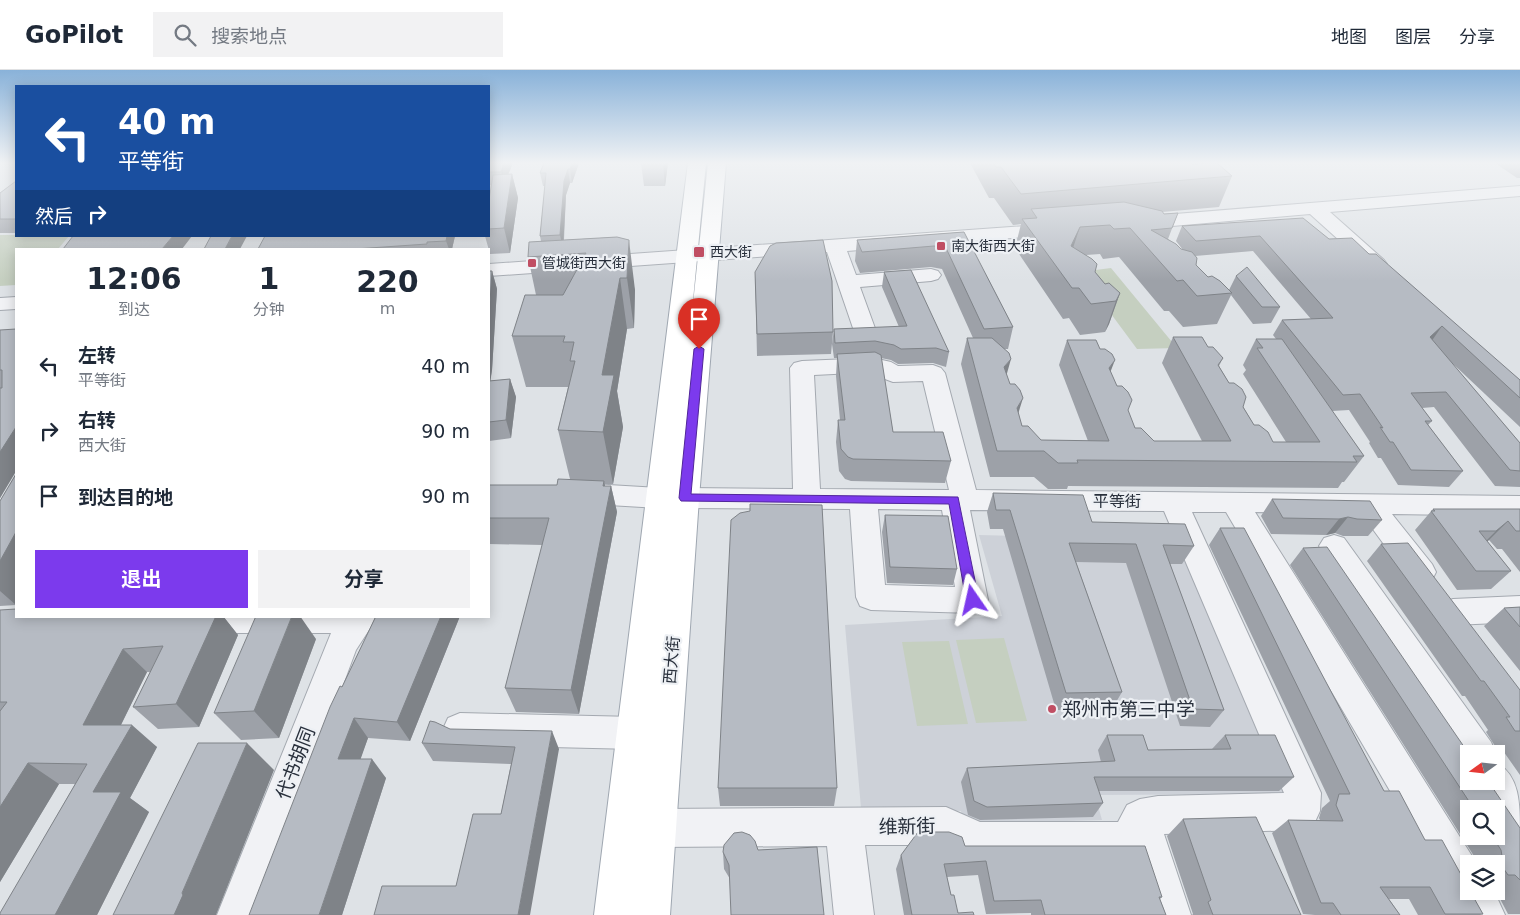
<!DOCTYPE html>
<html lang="zh">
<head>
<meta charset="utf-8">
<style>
  body { margin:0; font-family:"DejaVu Sans","Noto Sans SC",sans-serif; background:#f2f2f3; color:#1f2937; height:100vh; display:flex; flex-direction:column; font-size:19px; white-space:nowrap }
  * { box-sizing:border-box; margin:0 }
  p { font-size:16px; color:#747a83 }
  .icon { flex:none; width:28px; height:28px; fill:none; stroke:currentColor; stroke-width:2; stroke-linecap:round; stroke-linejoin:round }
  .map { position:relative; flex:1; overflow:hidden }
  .details { position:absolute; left:15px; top:178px; width:475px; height:370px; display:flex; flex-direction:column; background:#fff; border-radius:0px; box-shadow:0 2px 12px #0003 }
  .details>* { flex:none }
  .banner { position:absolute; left:15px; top:15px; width:475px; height:152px; border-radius:0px; box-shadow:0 2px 12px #0003; background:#1a4fa0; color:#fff; overflow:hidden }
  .needle { width:32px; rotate:255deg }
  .controls { position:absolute; left:1460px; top:675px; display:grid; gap:10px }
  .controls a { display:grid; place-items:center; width:45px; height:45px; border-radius:0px; background:#fff; box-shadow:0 2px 12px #0003; font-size:25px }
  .pin { position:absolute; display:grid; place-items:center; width:42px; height:42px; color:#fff; margin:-51px -21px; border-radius:50% 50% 50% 0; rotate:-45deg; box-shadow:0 0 5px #0007 }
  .pin .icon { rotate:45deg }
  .me { position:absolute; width:55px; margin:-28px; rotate:349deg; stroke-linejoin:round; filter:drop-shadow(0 0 4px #0008) }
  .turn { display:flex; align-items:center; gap:18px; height:105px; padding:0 20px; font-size:22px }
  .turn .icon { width:65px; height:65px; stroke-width:2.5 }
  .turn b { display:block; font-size:35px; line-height:42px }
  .then { display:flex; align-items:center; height:48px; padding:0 20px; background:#0003; gap:10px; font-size:19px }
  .eta { display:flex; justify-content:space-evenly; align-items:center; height:85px; text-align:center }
  .eta b { font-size:30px; font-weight:700; line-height:35px }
  .action { display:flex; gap:10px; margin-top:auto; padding:10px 20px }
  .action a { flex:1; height:58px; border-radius:0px; background:#7c3aed; color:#fff; font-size:20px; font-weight:700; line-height:58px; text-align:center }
  .action a+a { background:#f2f2f3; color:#1f2937 }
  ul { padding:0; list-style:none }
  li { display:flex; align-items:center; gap:15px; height:65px; padding:0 20px }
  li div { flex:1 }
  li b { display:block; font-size:19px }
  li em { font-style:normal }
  header { display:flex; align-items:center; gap:30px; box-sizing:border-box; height:70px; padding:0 25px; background:#fff; border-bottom:1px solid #e0e1e3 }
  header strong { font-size:24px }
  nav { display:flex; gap:28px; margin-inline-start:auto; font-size:18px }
  .search { width:350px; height:45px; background:#f2f2f3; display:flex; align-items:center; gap:12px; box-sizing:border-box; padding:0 18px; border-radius:0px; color:#747a83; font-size:19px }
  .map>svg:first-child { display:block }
  .built { fill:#cdd1d8 }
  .green { fill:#c5cfc0 }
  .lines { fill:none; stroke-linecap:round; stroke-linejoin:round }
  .minor-casing { stroke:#a4a9b0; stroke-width:2 }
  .major-casing { stroke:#9fa7b1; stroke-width:2 }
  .minor { fill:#f1f2f5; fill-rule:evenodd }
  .major { fill:#fff; fill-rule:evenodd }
  .wall { fill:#9da1a8; fill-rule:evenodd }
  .shaded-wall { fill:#7f8388 }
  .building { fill:#b6bbc3; stroke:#7f8388 }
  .route { fill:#7c3aed; stroke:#51269a }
  .poi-dot { fill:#c04e63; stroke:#edf0f4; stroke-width:2 }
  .labels { text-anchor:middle; stroke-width:4.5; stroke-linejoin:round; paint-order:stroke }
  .far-poi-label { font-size:14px; fill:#29303c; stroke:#edf0f4; text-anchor:start }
  .street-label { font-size:16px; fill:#29303c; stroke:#edf0f4 }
  .near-poi-label { font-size:19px; fill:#29303c; stroke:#edf0f4; text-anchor:start }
  .near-street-label { font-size:19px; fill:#29303c; stroke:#edf0f4 }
</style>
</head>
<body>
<header>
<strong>GoPilot</strong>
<div class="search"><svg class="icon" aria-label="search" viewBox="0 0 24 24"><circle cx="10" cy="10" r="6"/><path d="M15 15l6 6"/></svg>搜索地点</div>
<nav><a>地图</a><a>图层</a><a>分享</a></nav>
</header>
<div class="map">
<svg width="1520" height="845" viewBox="0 0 1520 845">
  <rect width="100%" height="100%" fill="#dee2e6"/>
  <path class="built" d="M979 465 1180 470 1289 724 1095 725 1102 750 964 754 961 741 861 738 845 555 1002 546Z"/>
  <path class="green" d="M0 165H16V166H69L58 179H16V215L0 216Z
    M1111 198 1177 278 1137 279 1080 202Z
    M1004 568 1027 651 976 653 956 570Z
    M949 571 968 654 917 656 902 572Z"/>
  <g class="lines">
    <defs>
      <path id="minor" d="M1520 116V126L1330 142 1384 190 1387 194 1384 198 1377 200 1370 198 1310 144 1138 159 1131 157 1128 153 1131 149 1138 147Z
        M1055 154 1062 156 1065 160 1062 164 847 181 856 205 931 199 938 201 941 205 938 209 931 211 860 217 876 261 873 266 865 268 857 266 854 261 827 182 489 206V194Z
        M16 227V239L0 240V228Z
        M873 288 891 292 898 296 933 295 941 298 945 303 976 420 1520 426V446L1392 444 1432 494 1436 502 1432 510 1421 514 1410 510 1361 443 1255 442 1477 794H1469V821H1494L1505 845H1463L1226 442H1192L1321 723 1320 741 1314 754 1301 760 1164 764 1191 845H1151L1133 788 1129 790H980L943 775H865L874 845H834L827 776 656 777 643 771 637 758 643 745 656 739 946 737 980 752H1118L1127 735 1140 729 1158 726 1284 723 1164 441 970 440 988 530 984 539 973 543 871 540 860 536 856 527 850 439 685 438 675 435 672 429 669 435 659 438 575 433 565 430 561 423 565 416 575 413 659 418 669 421 672 427 675 421 685 418 793 419 790 298 794 293 802 291ZM873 302 885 309 893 312 923 311 949 420 820 419 814 305ZM878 439 942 440 955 517 885 515Z
        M1334 465 1344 468 1491 672 1496 684H1469V697L1465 696 1324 484 1319 476 1324 468Z
        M1520 526V552L1453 555 1442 551 1437 542 1442 533 1453 529Z
        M187 546H378L356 580 257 845H217L331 563H219L192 555Z
        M460 643 635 647 647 652 652 663 647 674 635 679 460 675 448 670 443 659 448 648Z
        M1496 692C1520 706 1520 733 1520 763L1507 757 1496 739H1494L1478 711H1496Z"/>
      <path id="major" d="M688 93H706L690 262 708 93H726L699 428 670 845H594Z"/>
    </defs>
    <use href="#minor" class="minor-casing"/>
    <use href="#major" class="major-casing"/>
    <use href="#minor" class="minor"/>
    <use href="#major" class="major"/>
  </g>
  <path class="wall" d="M489 93H513L508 104H512L518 128 510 183 490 184 485 166H489V130L491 115H489Z
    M579 93 572 113H570L566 125 564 170 617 167 635 220 634 258 627 259 617 321 623 357 613 414H605V416H611L617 442 579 644 516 642 505 618 543 475 489 474V415H557L570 409 558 360 568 317H526L512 266 536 225 528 187 541 171 540 166 545 116H543L540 103Z
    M641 93H668L665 116H644Z
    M970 93H1191L1192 94 1232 106 1219 137 1162 142 1164 144 1178 143 1168 169 1181 179 1183 180 1176 171 1182 156 1329 169 1369 184 1520 310V357L1450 291 1520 373V417L1495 416 1434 337 1422 338 1432 351 1428 355 1463 401 1449 417 1398 415 1381 388H1378L1369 373 1370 372 1349 340 1332 341 1327 334 1364 386 1344 412H1342L1338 418 1068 416 1067 419H1048L1034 407H990L961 294 967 268H973L942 199 931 197 860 203 855 191 857 170 964 162 1013 257 1008 279H1005L1006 305 1022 356 1041 370 1088 371 1059 295 1067 270 1110 301 1135 358 1154 371H1202L1162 293 1173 267 1208 277 1223 288 1219 296 1254 355 1273 372H1286L1243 304 1246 300 1243 295 1256 269H1276L1273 265 1282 250 1311 249 1253 181 1195 186 1196 195 1208 207 1229 220 1236 206 1280 237 1271 253 1253 254 1231 225 1217 254 1183 257 1169 241H1164L1119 187 1103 189 1100 184 1086 185 1095 202 1105 214 1120 223 1109 254 1105 262 1080 265 1069 248 1063 249 1015 178 1021 154 1013 155 994 128H989Z
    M1495 93H1520V108H1517Z
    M16 111V163H0V123Z
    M455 166 452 179H258Z
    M489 201H492L497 219 492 300 490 311 510 309 516 327 511 368 489 371Z
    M755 202 833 262 831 284 757 286Z
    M884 202 949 282 946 297 933 293 898 294 891 290 881 288 893 362 951 391 945 413 851 411 845 409 839 401 836 372 838 350H840L836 306 837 288H834L832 274 834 259 899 257 882 217Z
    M0 260 16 401 0 428Z
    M16 404V535L0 536V431Z
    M993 423 1092 452 1194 476 1182 494H1170L1224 640 1210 657 1180 656 1126 493 1076 492 1122 622 1112 639 1056 640 1003 459H990L987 442Z
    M1272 429 1382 450 1368 466H1343L1335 463 1326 465 1271 464 1261 446Z
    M1433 439H1520V502L1502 479H1497L1489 470 1487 471 1511 501 1491 519 1457 520 1415 460Z
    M885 445 957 499 953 515 887 513 882 462Z
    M1220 458 1384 721 1425 770 1483 844 1480 845H1418L1409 829H1389L1400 845H1315L1303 844 1272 763 1288 750H1320L1319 748 1322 738 1330 731 1209 475Z
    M1381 474 1520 620V705L1499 675 1495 676 1486 662 1488 660 1465 626H1462L1367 491Z
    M1303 478 1520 758V844H1508L1496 821V794H1479L1290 495ZM1469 739H1496V766H1469Z
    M1520 537V601L1484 556 1504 538Z
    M0 540 16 546H223L238 565 199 657 158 659 133 637 150 602H147L121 655 157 677 130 728 149 742 97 845H0L75 714H59L0 812Z
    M376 546H460L410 671 368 668 360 689 386 708 342 845V617Z
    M316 569 279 668 241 670 214 643Z
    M450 659 559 679 456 816 501 744 511 694 433 691 422 673Z
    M1107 665 1148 680 1212 679 1225 665 1294 707 1279 721H1099L1103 733 1093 747 980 750 968 745 961 712 967 698 1101 692 1098 680Z
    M718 718H837L834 736H720Z
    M1183 749 1301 845H1192L1193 844 1167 766Z
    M965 776 1162 827 1160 829 1166 845H1031V843L986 844 978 805 947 807 951 825 958 843 974 845H904L896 799 901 785Z
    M758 780 730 809 724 799 723 782Z"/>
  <path class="shaded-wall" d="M504 93H513L504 115 501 102Z
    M572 93H579L572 113 570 99Z
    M663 93H668L665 116Z
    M568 99 570 113 566 125 563 179 560 165 564 111Z
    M512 104 518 128 510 183 504 158Z
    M1080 157 1070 187 1062 206 1071 176Z
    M173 166H192L182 179H162Z
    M232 166H247L240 179H225Z
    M447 166H455L452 179H449L446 171Z
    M629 170 635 220 634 258 627 208Z
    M492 201 497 219 492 300 489 321V248Z
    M620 208 627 259 617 321 623 357 613 414 603 362 602 305Z
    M1120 223 1109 254 1105 262 1116 231Z
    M1442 256 1431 272 1430 267Z
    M1011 289 1004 314V297Z
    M1115 290 1105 316 1109 298Z
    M510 309 516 327 511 368 506 350Z
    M1023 328 1015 354 1017 338Z
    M16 357V401L0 428V382Z
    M604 411 608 432 611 416 617 442 579 644 571 620Z
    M1348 447 1335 463 1326 465 1339 449Z
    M1508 451 1489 470 1478 479 1496 461Z
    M16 462V535L0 521V491Z
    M216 546H223L238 565 199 657 176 634Z
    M292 546H300L316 569 279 668 254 641Z
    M441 546H460L410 671 397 652Z
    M123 579 147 602 110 677 83 655Z
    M354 648 368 668 354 708 338 689Z
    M132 655 157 677 130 728 149 742 97 845H55L93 722Z
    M552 661 559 679 530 845H518Z
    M247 673 274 700 216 845H174L182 823Z
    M372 689 386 708 342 845H319Z
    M28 693 59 714 0 812V737Z"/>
  <path class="building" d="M489 93H504L501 102H489Z
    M544 93H572L570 99H568L564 111 560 165 540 166 546 103H540Z
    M993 93H1191L1192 94 1217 93 1232 106 1021 124 1001 97H996Z
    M512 104 504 158 489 159V130L493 105Z
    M16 111V149H0V123Z
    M1124 132 1162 141 1164 144 1178 143 1172 158 1151 160 1176 174 1181 179 1192 182 1197 188 1196 195 1208 207 1212 206 1220 211 1232 223 1197 226 1183 210 1177 211 1130 158 1114 159 1110 155 1080 157 1071 176 1092 189 1097 194 1095 202 1105 214 1109 213 1120 223 1116 231 1091 234 1079 218H1072L1022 149 1037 148 1031 139Z
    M1303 148 1329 169 1352 168 1369 184H1376L1520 310V328L1442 256 1430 267 1520 373V401L1510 400 1446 322 1411 323 1432 351H1425L1463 401 1411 400 1393 372H1390L1380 357 1383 358 1360 324 1343 325 1282 250 1333 248 1260 166 1196 171 1182 156Z
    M964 162 1013 257 984 259 946 178 934 176 862 182 857 170Z
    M73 166H173L162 179H63Z
    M211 166H232L225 179H204Z
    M265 166H447L446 171 427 172V174L355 179H258Z
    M617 167 629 170 627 208H620L602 305H614L603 362 558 360 575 291H570L574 272H563L565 266H512L525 225H563L586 183 528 187 529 172Z
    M823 170 832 211 833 262 757 264 755 202 770 176 776 173Z
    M1247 197 1280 237H1262L1236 206Z
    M911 200 949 282 936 278 901 279 894 275 875 271 835 273 834 259 907 256 884 202Z
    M489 201H492L489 248Z
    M16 259V357L0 382V318H2V300H0V260Z
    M1173 267H1202L1208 277H1213L1223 288 1218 295 1229 313H1234L1242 319 1246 327 1243 337 1254 355H1259L1268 362 1273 372H1320L1257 278H1263L1256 269H1282L1364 386H1353L1357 392 1077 390 1078 393H1058L1044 381H997L967 268H992L1009 283 1011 289 1004 297 1010 314H1015L1020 320 1023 328 1017 338 1022 356H1028L1041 370 1109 371 1067 270H1096L1100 279H1105L1112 284 1115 290 1109 298 1117 316H1122L1128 322 1132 330 1128 340 1135 358H1141L1154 371H1231Z
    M875 282 881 285 893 362H943L951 391 853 389 848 387 841 379 838 350H845L837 284Z
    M510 309 506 350 489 352V311Z
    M16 404V462L0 491V431Z
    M558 409 604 411 603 416H611L571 620 505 618 549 448H489V415H557Z
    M993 423 1083 425 1092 452 1185 454 1194 476 1163 475 1224 640 1193 639 1136 474 1069 473 1122 622 1066 623 1010 440H996Z
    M1272 429 1370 431 1382 450 1357 449 1348 447 1339 449 1283 448Z
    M750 434 822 435 837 718H718L731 450 740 443 750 441Z
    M1433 439H1520V461H1516L1508 451 1496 461H1479L1511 501H1476L1431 441H1435Z
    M885 445 948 446 957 499 890 497Z
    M1220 458H1244L1384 721H1399L1425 770H1442L1469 819V821H1470L1483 844H1445L1430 817H1380L1400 845H1341L1333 833H1321L1288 750 1343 751 1336 735 1339 724H1350Z
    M1408 473 1520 620V661H1515L1506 647H1510L1484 611H1481L1381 474Z
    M1327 477 1469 684V711H1488L1520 758V810L1515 805H1508L1495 786H1502L1501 780 1492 766H1496V739H1474L1303 478Z
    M1520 537V557L1504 538Z
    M16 539V546H216L176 634 133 637 163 576 123 579 83 655H132L93 722H121L55 845H0V843L87 694 28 693 0 737V641L7 632H0V540Z
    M256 546H292L254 641 214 643Z
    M376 546H441L397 652 354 648 338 689H372L319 845H249L330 637 340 616 342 617Z
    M430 651 435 652 450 659 552 661 518 845H374L382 816H456L473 744H501L515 677 422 673Z
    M1107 665H1143L1148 680 1231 679 1225 665H1275L1294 707H1094L1103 733 987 737 974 731 967 698 1115 691Z
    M198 673H247L182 823 183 825 174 845H113Z
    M1256 747 1301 845H1213L1208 832 1211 830 1183 749Z
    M742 762 750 765 755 771 758 780 817 777 824 845H731L729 795 723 782 724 775 734 763Z
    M918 762H949L962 767 965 776H1145L1162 827H1159L1166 845H1045L1041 830 994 831 986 791 944 794 951 825H954L958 843 973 842 974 845H912L901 785Z"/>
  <linearGradient id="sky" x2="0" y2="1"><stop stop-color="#89b2d9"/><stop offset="0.44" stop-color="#f0f2f4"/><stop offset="1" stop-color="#f0f2f4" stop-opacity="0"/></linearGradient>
  <rect width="1520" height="211" fill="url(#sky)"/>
  <path class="route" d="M699 276 704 279 691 424 958 427 979 530 977 533 973 535 968 533 966 530 949 434 681 431 679 428 694 279Z"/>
  <g class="poi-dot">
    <rect x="936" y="171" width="10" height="10" rx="2.5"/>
    <rect x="693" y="176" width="12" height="12" rx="2.5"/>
    <rect x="527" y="188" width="10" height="10" rx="2.5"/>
    <circle cx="1052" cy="639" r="5"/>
  </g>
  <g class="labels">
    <g class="far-poi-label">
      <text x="951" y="181">南大街西大街</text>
      <text x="710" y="187">西大街</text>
      <text x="542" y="198">管城街西大街</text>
    </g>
    <g class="street-label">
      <text x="1117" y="437">平等街</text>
      <text transform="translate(671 590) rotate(-85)" y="6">西大街</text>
    </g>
    <g class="near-poi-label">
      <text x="1062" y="646">郑州市第三中学</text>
    </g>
    <g class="near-street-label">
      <text transform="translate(295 693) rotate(-69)" y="7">代书胡同</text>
      <text transform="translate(907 756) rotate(-1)" y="7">维新街</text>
    </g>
  </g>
</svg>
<div class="controls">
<a><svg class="needle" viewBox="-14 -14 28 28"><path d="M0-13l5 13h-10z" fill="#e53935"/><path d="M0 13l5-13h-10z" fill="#747a83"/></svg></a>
<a><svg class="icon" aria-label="search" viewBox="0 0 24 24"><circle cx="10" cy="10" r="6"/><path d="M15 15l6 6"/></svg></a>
<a><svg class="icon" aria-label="layers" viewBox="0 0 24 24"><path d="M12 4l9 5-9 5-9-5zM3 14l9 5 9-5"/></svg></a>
</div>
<div class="pin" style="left:699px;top:279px;background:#d93025"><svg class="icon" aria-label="arrive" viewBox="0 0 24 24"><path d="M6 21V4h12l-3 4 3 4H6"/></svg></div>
<svg class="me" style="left:973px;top:530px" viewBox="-20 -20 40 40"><path d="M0-17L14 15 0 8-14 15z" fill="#7c3aed" stroke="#fff" stroke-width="4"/></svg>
<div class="banner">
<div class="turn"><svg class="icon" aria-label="left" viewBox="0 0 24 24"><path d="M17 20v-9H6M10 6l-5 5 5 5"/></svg><div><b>40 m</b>平等街</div></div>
<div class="then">然后<svg class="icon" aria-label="right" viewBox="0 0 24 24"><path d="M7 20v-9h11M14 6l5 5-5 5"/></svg></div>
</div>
<section class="details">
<div class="eta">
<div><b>12:06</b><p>到达</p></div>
<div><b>1</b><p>分钟</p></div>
<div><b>220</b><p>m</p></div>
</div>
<ul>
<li><svg class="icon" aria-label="left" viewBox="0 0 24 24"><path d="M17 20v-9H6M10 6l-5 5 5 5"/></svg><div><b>左转</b><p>平等街</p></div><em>40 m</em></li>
<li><svg class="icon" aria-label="right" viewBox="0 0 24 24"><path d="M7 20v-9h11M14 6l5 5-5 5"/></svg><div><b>右转</b><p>西大街</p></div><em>90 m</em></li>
<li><svg class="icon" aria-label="arrive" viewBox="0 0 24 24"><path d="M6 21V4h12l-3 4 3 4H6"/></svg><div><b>到达目的地</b></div><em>90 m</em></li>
</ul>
<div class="action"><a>退出</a><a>分享</a></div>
</section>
</div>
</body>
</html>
